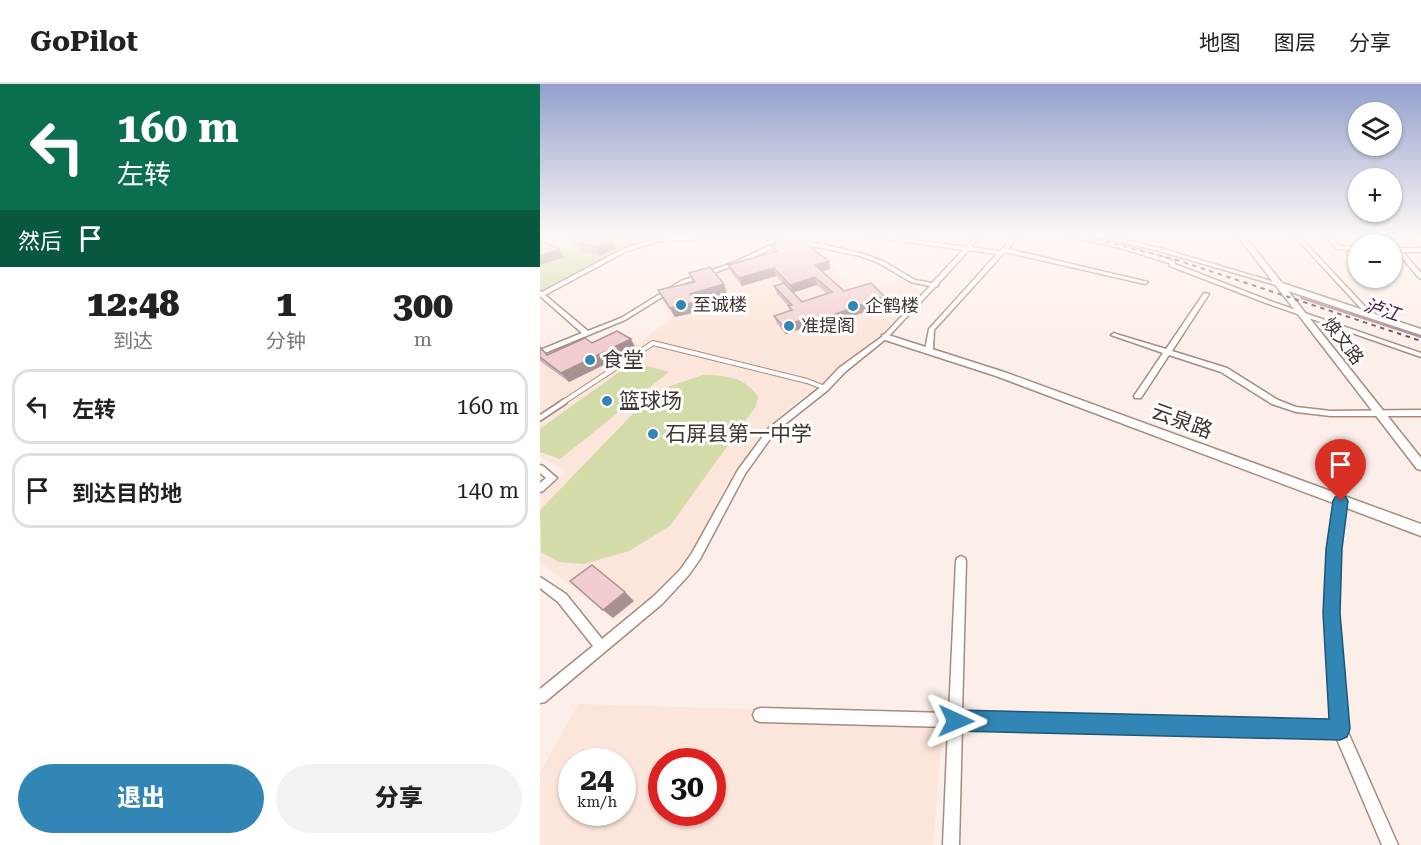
<!DOCTYPE html>
<html lang="zh">
<head>
<meta charset="utf-8">
<style>
  body { margin:0; font-family:"Roboto Serif","Noto Sans SC",serif; background:#f2f2f2; color:#222; height:100vh; display:flex; flex-direction:column; font-size:22px; white-space:nowrap }
  * { box-sizing:border-box; margin:0 }
  p { font-size:20px; color:#767676 }
  .icon { flex:none; width:33px; height:33px; fill:none; stroke:currentColor; stroke-width:2; stroke-linecap:round; stroke-linejoin:round }
  .map { position:relative; flex:1; overflow:hidden }
  .details { display:flex; flex-direction:column; background:#fff; width:540px }
  .details>* { flex:none }
  .guide { background:#0b6e4f; color:#fff; overflow:hidden }
  .fabs { position:absolute; left:808px; top:18px; display:grid; gap:12px }
  .fabs a { display:grid; place-items:center; width:54px; height:54px; border-radius:50%; background:#fff; box-shadow:0 2px 4px #0004; font-size:30px }
  .speed { position:absolute; left:18px; top:664px; display:flex; gap:12px; font-size:30px; font-weight:700; text-align:center }
  .speed>* { display:grid; place-content:center; width:78px; height:78px; border-radius:50%; background:#fff; box-shadow:0 2px 4px #0004; line-height:1 }
  .speed small { font-size:15px; font-weight:400 }
  .speed .limit { border:9px solid #d22; background:#fff; color:#111 }
  .pin { position:absolute; display:grid; place-items:center; width:51px; height:51px; color:#fff; margin:-62px -26px; border-radius:50% 50% 50% 0; rotate:-45deg; box-shadow:0 0 6px #0007 }
  .pin .icon { rotate:45deg }
  .me { position:absolute; width:66px; margin:-33px; rotate:91deg; stroke-linejoin:round; filter:drop-shadow(0 0 4px #0008) }
  .turn { display:flex; align-items:center; gap:21px; height:126px; padding:0 18px; font-size:27px }
  .turn .icon { width:78px; height:78px; stroke-width:2.5 }
  .turn b { display:block; font-size:42px; line-height:51px }
  .then { display:flex; align-items:center; height:57px; padding:0 18px; background:#0003; gap:12px; font-size:22px }
  .eta { display:flex; justify-content:space-evenly; align-items:center; height:102px; text-align:center }
  .eta b { font-size:36px; font-weight:800; line-height:42px }
  .primary-button { display:flex; gap:12px; margin-top:auto; padding:12px 18px }
  .primary-button a { flex:1; height:69px; border-radius:36px; background:#3186b5; color:#fff; font-size:24px; font-weight:800; line-height:69px; text-align:center }
  .primary-button a+a { background:#f2f2f2; color:#222 }
  ul { padding:0; list-style:none }
  li { display:flex; align-items:center; gap:18px; height:75px; margin:0 12px 9px; padding:0 6px; border:3px solid #e0e0e0; border-radius:18px }
  li div { flex:1 }
  li b { display:block; font-size:22px }
  li em { font-style:normal }
  header { display:flex; align-items:center; gap:36px; box-sizing:border-box; height:84px; padding:0 30px; background:#fff; border-bottom:2px solid #e0e0e0 }
  header strong { font-size:28px }
  nav { display:flex; gap:33px; margin-inline-start:auto; font-size:21px }
  main { display:flex; flex:1; min-height:0 }
  .map>svg:first-child { display:block }
  .built { fill:#fce5da; fill-rule:evenodd }
  .green { fill:#d3dba8 }
  .lines { fill:none; stroke-linecap:round; stroke-linejoin:round }
  .stream { stroke:#b585a5; stroke-width:2 }
  .lane-far1-casing { stroke:#a78b7d; stroke-width:6 }
  .lane-casing { stroke:#a78b7d; stroke-width:8 }
  .street-casing { stroke:#a78b7d; stroke-width:3 }
  .secondary-casing { stroke:#a78b7d; stroke-width:3 }
  .lane-far1 { stroke:#fff; stroke-width:4 }
  .lane { stroke:#fff; stroke-width:4.5 }
  .street { fill:#fff; fill-rule:evenodd }
  .secondary { fill:#fff; fill-rule:evenodd }
  .rail { stroke:#5f534d; stroke-width:2; stroke-dasharray:4.5 4.5; stroke-linecap:butt }
  .wall { fill:#cfb0b3; fill-rule:evenodd }
  .shaded-wall { fill:#a99092 }
  .building { fill:#f1cdd0; stroke:#a99092; stroke-width:1.5 }
  .route { fill:#3186b5; stroke:#205776; stroke-width:1.5 }
  .poi-dot { fill:#3186b5; stroke:#fff; stroke-width:2 }
  .labels { text-anchor:middle; stroke-width:6; stroke-linejoin:round; paint-order:stroke }
  .far-poi-label { font-size:18px; fill:#41352f; stroke:#fff; text-anchor:start }
  .far-water-label { font-size:18px; font-style:italic; fill:#4a103c; stroke:#fff }
  .far-street-label { font-size:18px; fill:#41352f; stroke:#fff }
  .poi-label { font-size:21px; fill:#41352f; stroke:#fff; text-anchor:start }
  .street-label { font-size:21px; fill:#41352f; stroke:#fff }
</style>
</head>
<body>
<header>
<strong>GoPilot</strong>
<nav><a>地图</a><a>图层</a><a>分享</a></nav>
</header>
<main>
<section class="details">
<div class="guide">
<div class="turn"><svg class="icon" aria-label="left" viewBox="0 0 24 24"><path d="M17 20v-9H6M10 6l-5 5 5 5"/></svg><div><b>160 m</b>左转</div></div>
<div class="then">然后<svg class="icon" aria-label="arrive" viewBox="0 0 24 24"><path d="M6 21V4h12l-3 4 3 4H6"/></svg></div>
</div>
<div class="eta">
<div><b>12:48</b><p>到达</p></div>
<div><b>1</b><p>分钟</p></div>
<div><b>300</b><p>m</p></div>
</div>
<ul>
<li><svg class="icon" aria-label="left" viewBox="0 0 24 24"><path d="M17 20v-9H6M10 6l-5 5 5 5"/></svg><div><b>左转</b></div><em>160 m</em></li>
<li><svg class="icon" aria-label="arrive" viewBox="0 0 24 24"><path d="M6 21V4h12l-3 4 3 4H6"/></svg><div><b>到达目的地</b></div><em>140 m</em></li>
</ul>
<div class="primary-button"><a>退出</a><a>分享</a></div>
</section>
<div class="map">
<svg width="881" height="761" viewBox="0 0 881 761">
  <rect width="100%" height="100%" fill="#fcefe9"/>
  <path class="built" d="M258 160 293 182 314 210 366 195 385 211 345 251H340L298 285 295 291 243 328 184 405 147 482 106 516 74 536 0 478V408L22 393 24 386 0 373V272L8 268 17 278 87 254 98 260 131 234 120 214 161 191 239 161Z
    M38 620 404 631 393 761H0V689ZM32 678H82V729H32ZM122 678H172V729H122Z"/>
  <path class="green" d="M29 151H179L120 152 118 154 88 164 3 208 0 206V174L34 162 23 156Z
    M93 278 129 288 20 375 0 368V345Z
    M163 291C185 291 206 293 218 313L216 322 130 442 89 467 44 480 19 478 1 468 0 426 115 307Z"/>
  <g class="lines">
    <path class="stream" d="M761 214 881 253"/>
    <defs>
      <path id="lane-far1" d="M22 319 113 259 267 297 285 304"/>
      <path id="lane" d="M0 334 24 318"/>
      <path id="street" d="M190 151H261L120 157 87 167 5 211 48 247 81 234 141 197 195 178 239 157 277 159 324 170 343 177 375 196 392 199 423 166 320 151H337L426 163 437 151H442L431 163 460 167 475 151H480L468 165 608 198 605 200 465 168 394 246 393 266 389 268 385 266 389 245 457 170 429 166 398 200V202L395 203 347 254 305 288 288 306 235 348 205 390 160 475 148 492 122 520 5 618 0 619V605L53 562 18 518 0 504V493L26 510 62 555 114 512 140 486 152 469 198 386 229 344 282 302 299 284 343 252 390 202 371 198 339 179 320 172 277 163 240 161 199 180 145 199 85 236 0 271V266L42 249 0 212V207L2 208 83 165 118 154Z
        M522 151C560 151 598 166 634 177L635 180 730 217 881 269V273L726 219 630 182 629 179 577 163Z
        M556 151H566L623 165 741 200 736 201 619 167Z
        M753 151H758L833 231V233H829Z
        M784 151H789L800 162 819 163V167L797 165Z
        M840 151H846L860 164H881V168H863L881 189V195L879 194 857 168 854 167 852 160H850Z
        M664 209 669 210 632 267 687 284 738 316 756 323 791 327 881 326V332H791L756 328 732 320 681 288 629 271 601 314H595L594 312 623 269 571 251 574 249 576 250 626 265Z
        M0 381 3 382 17 394 3 407 0 408V399L6 394 0 389Z
        M801 413 804 414 806 417 799 465 797 529 807 646 858 761H842L796 653 422 643 419 761H403L408 643 220 638 215 636 213 631 215 626 220 624 409 629 416 477 417 474 421 472 425 474 426 477 422 630 793 639 785 529 789 465 796 417 798 414Z"/>
      <path id="secondary" d="M697 151H704L742 199 881 245V251L748 207 881 374V386L877 385Z
        M345 250 464 288 881 440V452L456 292 342 255V251Z"/>
    </defs>
    <use href="#lane-far1" class="lane-far1-casing"/>
    <use href="#lane" class="lane-casing"/>
    <use href="#street" class="street-casing"/>
    <use href="#secondary" class="secondary-casing"/>
    <use href="#lane-far1" class="lane-far1"/>
    <use href="#lane" class="lane"/>
    <use href="#street" class="street"/>
    <use href="#secondary" class="secondary"/>
    <path class="rail" d="M539 151 637 176 881 257"/>
  </g>
  <path class="wall" d="M38 159 77 164 60 172 43 168Z
    M231 162 290 185 281 187 304 207 346 220 268 249 263 244 246 250 237 240 234 232 250 227 248 222 237 210 234 202 243 199 236 192 202 202 191 188 188 181 233 168ZM277 201 287 210 262 218 253 208Z
    M149 189 187 209 156 218 161 227 135 233 123 215 118 206 153 198Z
    M52 259 96 265 29 298 0 277V263L7 271Z"/>
  <path class="shaded-wall" d="M0 151H6L0 156Z
    M72 156 77 164 60 172 55 163Z
    M19 165 24 173 0 181V172Z
    M289 177 290 185 277 189 275 181Z
    M234 184 236 192 202 202 199 194Z
    M275 193 277 201 252 209 250 201Z
    M184 200 187 209 156 218 161 227 135 233 130 224 150 210Z
    M344 212 346 220 268 249 266 241Z
    M261 236 263 244 246 250 243 242Z
    M91 255 96 265 29 298 21 289Z
    M85 508 94 517 73 534 63 526Z"/>
  <path class="building" d="M56 152 72 156 55 163 38 159Z
    M0 156 19 165 0 172Z
    M245 157H262L289 177 275 181 304 207 331 199 344 212 266 241 261 236 243 242 234 232 252 226 248 222 252 221 234 202 244 199 262 218 292 208 275 193 250 201 234 184 199 194 188 181 237 167 231 162Z
    M170 183 184 200 150 210 156 218 130 224 118 206 155 198 149 189Z
    M77 247 91 255 21 289 0 273V263L7 271 45 254 52 259Z
    M52 481 85 508 63 526 30 497Z"/>
  <linearGradient id="sky" x2="0" y2="1"><stop stop-color="#93a1cd"/><stop offset="0.59" stop-color="#fef8f5"/><stop offset="1" stop-color="#fef8f5" stop-opacity="0"/></linearGradient>
  <rect width="881" height="258" fill="url(#sky)"/>
  <path class="route" d="M801 411 806 413 808 417 802 465 800 529 810 645 807 653 800 656 416 647 408 644 405 637 408 629 416 626 789 635 783 529 786 465 793 417 795 413Z"/>
  <g class="poi-dot">
    <circle cx="141" cy="221" r="6"/>
    <circle cx="313" cy="222" r="6"/>
    <circle cx="249" cy="242" r="6"/>
    <circle cx="50" cy="276" r="6"/>
    <circle cx="67" cy="317" r="6"/>
    <circle cx="113" cy="350" r="6"/>
  </g>
  <g class="labels">
    <g class="far-poi-label">
      <text x="153" y="227">至诚楼</text>
      <text x="325" y="228">企鹤楼</text>
      <text x="261" y="248">准提阁</text>
    </g>
    <g class="far-water-label">
      <text transform="translate(842 226) rotate(18)" y="6">泸江</text>
    </g>
    <g class="far-street-label">
      <text transform="translate(803 257) rotate(52)" y="6">焕文路</text>
    </g>
    <g class="poi-label">
      <text x="62" y="283">食堂</text>
      <text x="79" y="324">篮球场</text>
      <text x="125" y="357">石屏县第一中学</text>
    </g>
    <g class="street-label">
      <text transform="translate(642 337) rotate(20)" y="7">云泉路</text>
    </g>
  </g>
</svg>
<div class="fabs">
<a><svg class="icon" aria-label="layers" viewBox="0 0 24 24"><path d="M12 4l9 5-9 5-9-5zM3 14l9 5 9-5"/></svg></a>
<a>+</a>
<a>−</a>
</div>
<div class="speed"><div>24<small>km/h</small></div><div class="limit">30</div></div>
<div class="pin" style="left:801px;top:417px;background:#d93025"><svg class="icon" aria-label="arrive" viewBox="0 0 24 24"><path d="M6 21V4h12l-3 4 3 4H6"/></svg></div>
<svg class="me" style="left:416px;top:637px" viewBox="-20 -20 40 40"><path d="M0-17L14 15 0 8-14 15z" fill="#3186b5" stroke="#fff" stroke-width="4"/></svg>
</div>
</main>
</body>
</html>
